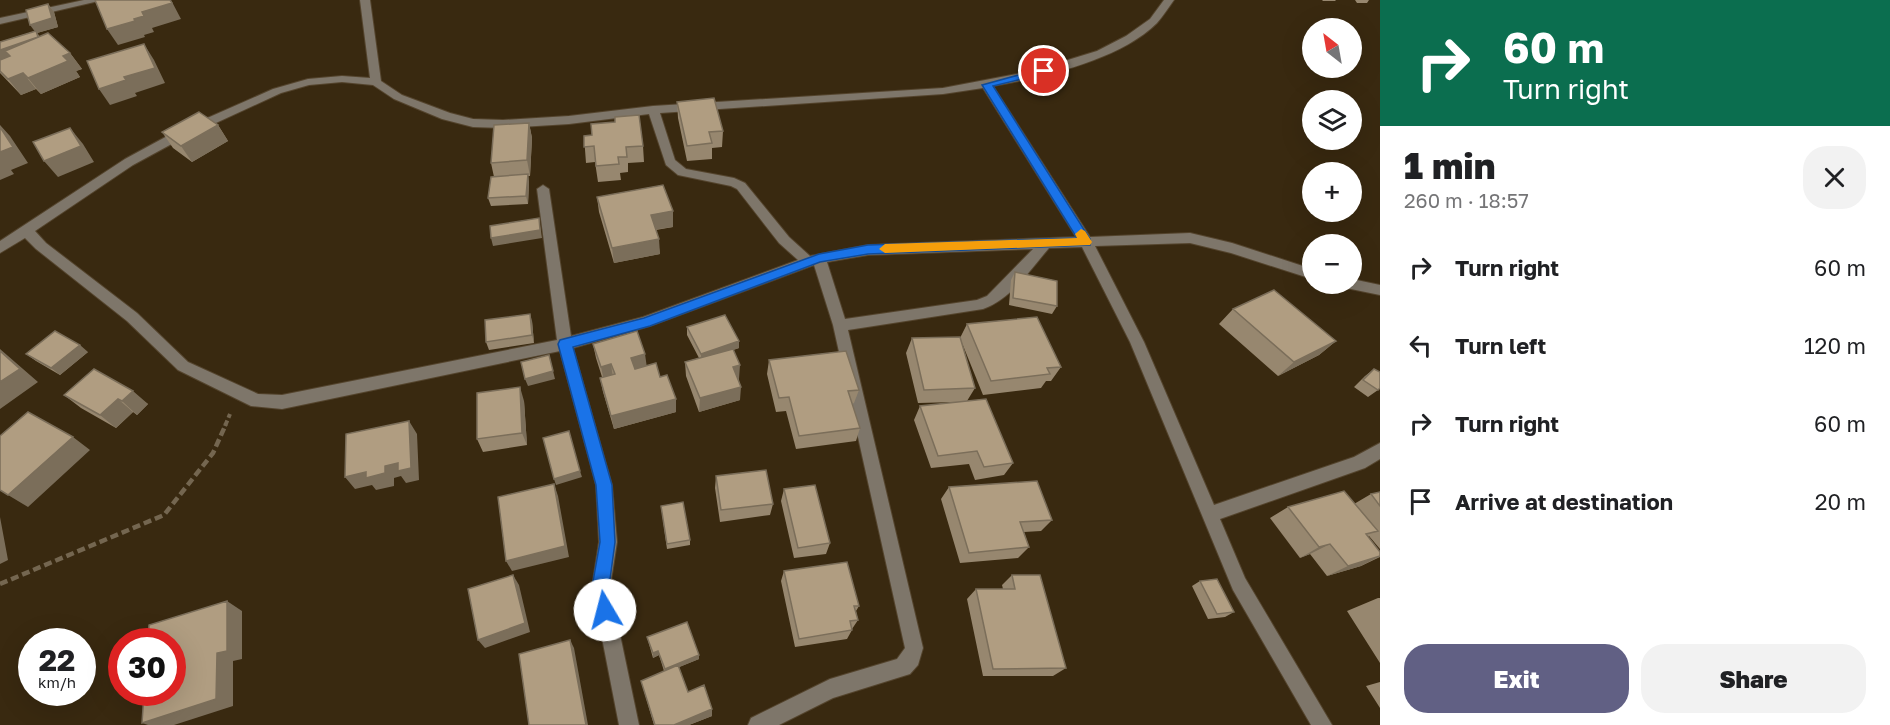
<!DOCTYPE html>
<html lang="en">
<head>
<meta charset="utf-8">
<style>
  body { margin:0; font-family:"Golos Text",sans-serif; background:#f2f2f2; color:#202124; height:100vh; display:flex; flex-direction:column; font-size:22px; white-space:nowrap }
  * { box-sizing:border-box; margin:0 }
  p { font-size:20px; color:#757577 }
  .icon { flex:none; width:33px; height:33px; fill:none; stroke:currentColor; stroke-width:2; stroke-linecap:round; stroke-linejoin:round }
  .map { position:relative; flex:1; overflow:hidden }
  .drawer { display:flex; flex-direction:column; background:#fff; width:510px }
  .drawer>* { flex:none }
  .guide { background:#0b6e4f; color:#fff; overflow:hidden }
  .needle { width:39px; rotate:329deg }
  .controls { position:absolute; left:1302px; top:18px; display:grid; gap:12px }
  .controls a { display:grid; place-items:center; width:60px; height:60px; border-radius:50%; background:#fff; box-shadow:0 6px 24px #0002; font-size:30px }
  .speed { position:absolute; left:18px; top:628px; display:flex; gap:12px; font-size:30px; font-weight:700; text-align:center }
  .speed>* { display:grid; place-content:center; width:78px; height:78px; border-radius:50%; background:#fff; box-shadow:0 6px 24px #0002; line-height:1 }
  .speed small { font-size:15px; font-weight:400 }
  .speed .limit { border:9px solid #d22; background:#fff; color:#111 }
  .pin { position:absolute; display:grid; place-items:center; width:51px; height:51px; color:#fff; margin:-26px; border:3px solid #fff; border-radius:50%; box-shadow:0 2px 6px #0007 }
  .me { position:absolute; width:66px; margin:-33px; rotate:352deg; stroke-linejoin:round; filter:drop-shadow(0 0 4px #0008) }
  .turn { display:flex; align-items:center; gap:21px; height:126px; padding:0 24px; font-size:27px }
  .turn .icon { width:78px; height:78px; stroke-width:2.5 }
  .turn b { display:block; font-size:42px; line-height:51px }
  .round { display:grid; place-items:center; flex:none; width:63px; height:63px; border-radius:24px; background:#f2f2f2 }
  .summary { display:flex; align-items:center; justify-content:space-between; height:102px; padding:0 24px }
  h1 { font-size:36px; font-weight:800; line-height:45px }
  .button { display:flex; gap:12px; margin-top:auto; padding:12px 24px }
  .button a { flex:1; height:69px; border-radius:24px; background:#616084; color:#fff; font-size:24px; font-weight:800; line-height:69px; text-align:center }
  .button a+a { background:#f2f2f2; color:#202124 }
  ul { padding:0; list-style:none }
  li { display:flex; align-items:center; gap:18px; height:78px; padding:0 24px }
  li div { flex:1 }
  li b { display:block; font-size:22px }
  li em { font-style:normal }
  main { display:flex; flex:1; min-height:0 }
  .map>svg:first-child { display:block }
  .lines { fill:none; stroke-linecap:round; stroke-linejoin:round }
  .minor-casing { stroke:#54442d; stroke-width:2 }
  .path-far1 { stroke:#746650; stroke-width:4; stroke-dasharray:6 3; stroke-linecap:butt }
  .path { stroke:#746650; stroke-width:4.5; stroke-dasharray:8 4; stroke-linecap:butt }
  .minor { fill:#7e766a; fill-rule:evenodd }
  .wall { fill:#97876f }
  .shaded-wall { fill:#7b6e5a }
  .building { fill:#b09d81; stroke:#7b6e5a; stroke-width:1.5 }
  .route { fill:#1a73e8; stroke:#114b97; stroke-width:1.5 }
  .slow { fill:#f59e0b }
</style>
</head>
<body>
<main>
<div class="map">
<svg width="1380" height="725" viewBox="0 0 1380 725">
  <rect width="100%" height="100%" fill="#392910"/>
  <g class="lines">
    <defs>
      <path id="minor" d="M84 0H103L0 24V18Z
        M360 0H370L381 81 402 95 450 113 473 119 503 120 569 116 653 106 943 88 1032 71 1097 51 1126 36 1150 19 1164 0H1174C1169 7 1163 16 1157 23 1120 60 1044 77 993 86L1090 237 1190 233 1232 243 1312 269V279L1231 253 1190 243 1095 246 1144 342 1214 505 1354 457 1380 443V459L1365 468 1220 519 1245 578 1332 725H1311L1233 590 1130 342 1082 247 1049 248C1030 270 1011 299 983 309L848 330 923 648 918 665 910 674 833 698 779 725H748L751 718 830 679 897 659 905 648 833 325 814 265 650 326 573 348 612 485 617 542 610 587 639 725H619L592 587 599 542 596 485 560 351 282 409 251 406 178 370 127 321 36 249 25 238 0 253V241L125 159 171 134 273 89 308 79 342 76 370 78ZM342 82 373 85 394 99 442 119 473 127 503 128 569 124 649 114 666 165 678 175 731 186 737 189 779 243 798 260 643 317 571 336 549 189 543 185 537 189 557 340 282 395 258 394 188 362 137 313 46 243 35 231 133 165 179 140 281 93 309 85ZM983 88 1076 237 868 245 810 256 789 237 745 183 734 178 686 169 675 160 660 113 943 94ZM1033 249 987 296 977 300 845 319 827 262 868 255Z
        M1352 279 1380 285V295L1346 288 1344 284H1352Z"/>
    </defs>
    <use href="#minor" class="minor-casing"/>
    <path class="path-far1" d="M225 426 230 414"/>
    <path class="path" d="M0 584 164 515 213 453 226 424"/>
    <use href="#minor" class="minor"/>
  </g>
  <path class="wall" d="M1322 0H1336L1335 1H1323Z
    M1355 0H1369L1367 3H1357Z
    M48 4 54 12 58 27 37 33 40 37 70 53 82 69 76 71 80 77 41 94 36 89 21 95 0 73V42L35 31Z
    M677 102 723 131 722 147 712 148V159L687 161 678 118Z
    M529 123 532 138 530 176H528L529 183 528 204 491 206 488 198 494 177 491 163Z
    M218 125 228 141 192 162 173 148 162 132Z
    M584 136 643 146 644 162 628 163V172L620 173 621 180 598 182 595 162 586 163Z
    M597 197 673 227 656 230 660 254 614 263 599 212Z
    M1015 272 1057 306 1052 314 1009 305 1011 280Z
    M1233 309 1336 341 1319 355 1278 376 1219 324Z
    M532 321 534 343 489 350 486 342Z
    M967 324 1061 367 1051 381H1046L1041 388 983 395 962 343 975 388 967 401 1013 463 1004 475 975 480 969 464 931 468 914 420 920 406 958 402 918 403 906 353 912 338H960Z
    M687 327 739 341V348L733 350 739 379 740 400 699 412 686 376 685 362 699 358 687 335Z
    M593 344 646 366 660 377 676 412 614 429 603 392 600 378 602 377 596 358Z
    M88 352 60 375 36 361 26 354Z
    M769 360 859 390 854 403 852 404 860 428 856 441 796 449 786 411 776 412 767 374Z
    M94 369 148 404 137 415 133 412 116 428 81 408 64 395Z
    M1374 369 1378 390 1368 397 1354 387 1365 376Z
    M524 401 527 445 483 452 477 439Z
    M716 476 773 504 770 515 720 522 715 488Z
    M949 487 1052 520 1041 531 1024 532 1029 547 1018 558 960 563 941 499Z
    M784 489 830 543 826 554 794 558 781 501Z
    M1380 492V549L1369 536H1367L1380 552V557L1361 566 1327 576 1310 554 1300 558 1270 518 1288 507 1354 504 1371 494Z
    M661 506 690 540V545L667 549Z
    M784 571 859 606 856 611 858 620 852 629V630L847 639 795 647 781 581Z
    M1012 575 1066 668 1053 676H983L967 599 976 589H1003L1002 585Z
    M1200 581 1234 612 1225 617 1208 619 1192 586Z
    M1378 598H1380V663L1347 611Z
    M647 637 699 659 679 667 688 692 712 709V716L689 725H654L641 681 664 671 659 655 653 658Z
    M1380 682V708L1366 686Z"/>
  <path class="shaded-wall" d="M171 0 181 19 152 28 154 32 144 35 145 37 118 45 107 29 134 19 142 12Z
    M48 4 54 12 58 27 37 33 42 39 5 51 10 57 0 60V50L36 33 30 25Z
    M144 44 154 60 165 83 135 93 137 96 110 105 99 89 124 77Z
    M70 53 82 69 76 71 80 77 41 94 28 78 63 56Z
    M23 73 36 89 21 95 8 79Z
    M529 123 532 138 530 176 527 160Z
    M0 125 10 136 28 163 11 170 14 174 0 180Z
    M218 125 228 141 192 162 181 146Z
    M70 128 83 144 94 162 58 177 44 161Z
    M528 174 529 183 528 204 526 196Z
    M673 211V227L652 230 651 215Z
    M539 218 542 238 493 246 491 238Z
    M659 239 660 254 614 263 612 248Z
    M530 314 532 321 534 343 532 335Z
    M739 341V348L701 361V354Z
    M1336 341 1319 355 1278 376 1294 362Z
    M80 345 88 352 60 375 51 368Z
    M0 349 38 382 0 409Z
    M645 354 647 368 633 372 631 358Z
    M549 355 555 379 528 386 525 379Z
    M611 364 613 378 604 381 601 367Z
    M740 365 739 379 732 381 733 367Z
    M520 387 524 401 527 445 522 433Z
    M741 387 740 400 699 412 700 398Z
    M133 391 148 404 137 415 122 401Z
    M118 399 133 412 116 428 100 415Z
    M676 399V412L614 429 611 416Z
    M409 421 417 434 419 480 406 483 401 476 394 478V486L376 490 372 485 355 489 345 477 385 466Z
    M73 437 90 450 28 507 8 495Z
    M580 471 582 477 556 485 554 479Z
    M554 484 558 496 569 557 512 571 506 561Z
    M0 517 8 560 0 564Z
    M1330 544 1310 554 1300 558 1319 547Z
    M1380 556 1361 566 1327 576 1348 566Z
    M513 575 519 585 530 632 485 648 478 640Z
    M227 601 242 611V659L233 661V706L174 725H148L142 723 217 653Z
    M570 640 574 648 588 725H586Z
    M658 651 659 655 653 658V653Z
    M699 655V659L665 673V669Z
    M712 709V716L689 725H674Z"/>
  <path class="building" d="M95 0H170L172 3 142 12 144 16 134 19 135 21 107 29Z
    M48 4 52 18 30 25 26 10Z
    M36 31 38 37 0 50V42Z
    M48 33 70 53 63 56 68 61 28 78 23 73 8 79 0 71V60L10 56 5 51Z
    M144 44 155 68 124 77 126 80 99 89 87 61Z
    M714 98 723 131 709 132 712 143 687 146 677 102Z
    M199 112 218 125 181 146 162 132Z
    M639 115 643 146 626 147 627 157H618L619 164 596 166 594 146 584 147V136L592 135 591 124 615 122V117Z
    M529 123 527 160 491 163 494 125Z
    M0 127 13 147 0 152Z
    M70 128 81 146 44 161 33 142Z
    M528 174 526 196 488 198 491 177Z
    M663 185 673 211 651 215 659 239 612 248 597 197Z
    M539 218 540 230 491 238 490 226Z
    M1015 272 1057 281V306L1013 298Z
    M1274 290 1336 341 1294 362 1233 309Z
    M530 314 532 335 486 342 485 320Z
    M725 315 739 341 701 354 687 327Z
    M1037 317 1061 367 1047 368 1050 374 991 381 967 324Z
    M55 331 80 345 51 368 26 354Z
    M637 331 645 354 631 358 635 369 656 363 660 377 667 375 676 399 611 416 600 378 615 374 611 364 601 367 593 344Z
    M960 337 975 388 924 390 912 338Z
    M733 349 740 365 733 367 741 387 700 398 685 362Z
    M0 351 20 369 0 382Z
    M846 351 859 390 848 391 860 428 799 436 789 397 779 398 769 360Z
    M549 355 553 371 525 379 521 362Z
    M94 369 133 391 122 401 118 399 100 415 64 395Z
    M1374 369 1380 372V388L1378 390 1363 380Z
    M520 387 522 433 477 439V393Z
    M986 399 1013 463 984 467 977 451 938 456 920 406Z
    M28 412 73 437 8 495 0 490V436Z
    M409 421 411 468 398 471V463L385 466V473L366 478V472L345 477 346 434Z
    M569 431 580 471 554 479 543 438Z
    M766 470 773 504 721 510 716 476Z
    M1037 481 1052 520 1020 522 1029 547 969 553 949 487Z
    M554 484 565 546 506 561 498 497Z
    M815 485 830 543 798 548 784 489Z
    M1344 491 1378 531 1366 534 1380 552V556L1348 566 1330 544 1319 547 1288 507Z
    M1380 492V506L1371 494Z
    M683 502 690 540 667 544 661 506Z
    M847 562 859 606H854L858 620 850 621 852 630 799 639 784 571Z
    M513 575 525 623 478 640 468 589Z
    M1012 575H1040L1066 668 993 669 976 589H1015Z
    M1217 579 1234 612 1217 614 1200 581Z
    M227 601V651L217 653 216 699 142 723 144 693H172V642H148L149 625Z
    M687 622 699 655 665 669 658 651 653 653 647 637Z
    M570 640 586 725H529L519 654Z
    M678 665 688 692 704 685 712 709 674 725H655L641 681Z"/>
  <path class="route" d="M1044 68 1047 69V73L993 86 1090 239V245L868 254 820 262 650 326 573 347 612 485 615 542 609 587 614 610 611 616 605 618 599 616 592 587 600 542 596 485 558 344 560 340 644 318 819 254 868 245 1077 238 982 85Z"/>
  <path class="slow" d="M1081 229 1085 231 1092 242 1090 245 885 253 879 249 885 244 1077 238 1075 234Z"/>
</svg>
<div class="controls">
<a><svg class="needle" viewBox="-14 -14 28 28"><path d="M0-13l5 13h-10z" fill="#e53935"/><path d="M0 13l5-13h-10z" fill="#757577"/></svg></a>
<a><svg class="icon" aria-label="layers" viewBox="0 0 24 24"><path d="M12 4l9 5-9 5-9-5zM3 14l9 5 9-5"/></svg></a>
<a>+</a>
<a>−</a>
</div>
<div class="speed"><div>22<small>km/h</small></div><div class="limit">30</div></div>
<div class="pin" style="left:1044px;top:71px;background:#d93025"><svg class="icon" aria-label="arrive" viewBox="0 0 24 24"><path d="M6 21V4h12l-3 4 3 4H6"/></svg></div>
<svg class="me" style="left:605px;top:610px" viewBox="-20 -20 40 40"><circle r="19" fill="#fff"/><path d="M0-13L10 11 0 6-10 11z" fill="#1a73e8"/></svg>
</div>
<section class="drawer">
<div class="guide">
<div class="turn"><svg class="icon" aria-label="right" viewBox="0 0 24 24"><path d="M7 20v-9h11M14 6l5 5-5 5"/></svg><div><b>60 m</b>Turn right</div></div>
</div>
<div class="summary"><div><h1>1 min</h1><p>260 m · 18:57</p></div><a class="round"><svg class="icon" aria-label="close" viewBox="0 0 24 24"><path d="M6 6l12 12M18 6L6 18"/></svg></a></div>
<ul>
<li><svg class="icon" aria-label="right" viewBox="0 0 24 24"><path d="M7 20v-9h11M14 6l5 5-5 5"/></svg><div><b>Turn right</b></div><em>60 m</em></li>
<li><svg class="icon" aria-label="left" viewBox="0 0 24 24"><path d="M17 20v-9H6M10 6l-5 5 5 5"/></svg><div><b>Turn left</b></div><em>120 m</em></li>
<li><svg class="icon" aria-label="right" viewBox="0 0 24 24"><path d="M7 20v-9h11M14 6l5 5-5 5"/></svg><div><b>Turn right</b></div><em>60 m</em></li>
<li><svg class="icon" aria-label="arrive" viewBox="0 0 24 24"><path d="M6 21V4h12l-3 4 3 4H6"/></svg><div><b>Arrive at destination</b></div><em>20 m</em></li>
</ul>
<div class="button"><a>Exit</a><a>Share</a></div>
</section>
</main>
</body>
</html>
